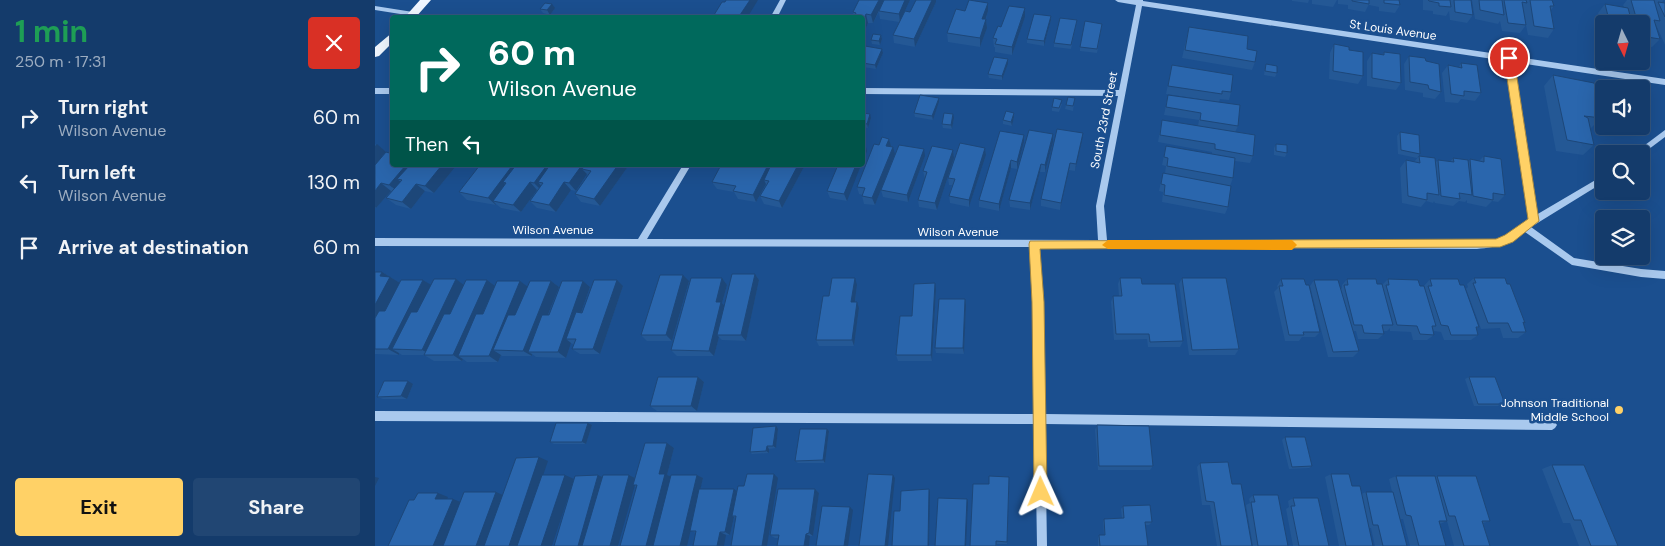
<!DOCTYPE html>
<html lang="en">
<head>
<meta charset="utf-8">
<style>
  body { margin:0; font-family:"DM Sans",sans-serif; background:#214673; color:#f1f3f6; height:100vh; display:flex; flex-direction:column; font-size:19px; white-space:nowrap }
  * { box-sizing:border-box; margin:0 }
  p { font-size:16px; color:#9dadc1 }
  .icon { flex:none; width:28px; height:28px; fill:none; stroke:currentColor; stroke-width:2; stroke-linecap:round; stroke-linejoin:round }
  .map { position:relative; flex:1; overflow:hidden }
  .drawer { display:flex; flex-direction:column; background:#143b6b; width:375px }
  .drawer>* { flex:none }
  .top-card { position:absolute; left:15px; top:15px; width:475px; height:152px; border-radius:5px; box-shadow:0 5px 20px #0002,0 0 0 1px #33557e; background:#00695c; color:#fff; overflow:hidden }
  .needle { width:32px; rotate:175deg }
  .tools { position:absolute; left:1220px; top:15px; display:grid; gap:10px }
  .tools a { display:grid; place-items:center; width:55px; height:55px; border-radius:5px; background:#143b6b; box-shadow:0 5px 20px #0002,0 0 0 1px #33557e; font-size:25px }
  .pin { position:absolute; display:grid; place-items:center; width:42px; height:42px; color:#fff; margin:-21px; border:2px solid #fff; border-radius:50%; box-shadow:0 1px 5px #0007 }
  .me { position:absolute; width:55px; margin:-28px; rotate:359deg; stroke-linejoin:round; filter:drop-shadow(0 0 4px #0008) }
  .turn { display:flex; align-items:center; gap:18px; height:105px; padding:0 15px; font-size:22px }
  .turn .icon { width:65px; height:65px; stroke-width:2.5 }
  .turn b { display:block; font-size:35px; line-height:42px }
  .then { display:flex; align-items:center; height:48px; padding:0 15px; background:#0003; gap:10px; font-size:19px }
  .round { display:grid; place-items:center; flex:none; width:52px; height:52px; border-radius:5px; background:#214673 }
  .headline { display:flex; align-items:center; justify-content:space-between; height:85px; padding:0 15px }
  h1 { font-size:30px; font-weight:700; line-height:38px; color:#1e9e55 }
  .primary-button { display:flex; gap:10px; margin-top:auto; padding:10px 15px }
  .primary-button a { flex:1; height:58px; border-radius:5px; background:#ffd166; color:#111; font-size:20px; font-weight:700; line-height:58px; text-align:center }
  .primary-button a+a { background:#214673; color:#f1f3f6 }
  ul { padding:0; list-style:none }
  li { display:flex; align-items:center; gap:15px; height:65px; padding:0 15px }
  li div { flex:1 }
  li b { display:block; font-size:19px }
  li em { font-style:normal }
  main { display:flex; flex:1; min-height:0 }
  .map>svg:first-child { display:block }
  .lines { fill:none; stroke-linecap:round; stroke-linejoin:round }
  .minor { fill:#a9c9ee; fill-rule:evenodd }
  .major { fill:#f0f6ff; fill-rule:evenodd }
  .wall { fill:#245895 }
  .shaded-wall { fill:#1d4779 }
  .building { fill:#2a66ad; stroke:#1d4779 }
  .route { fill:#ffd166; stroke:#a68842 }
  .slow { fill:#f59e0b }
  .poi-dot { fill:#ffd166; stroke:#1b4f8f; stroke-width:2 }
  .labels { text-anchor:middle; stroke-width:5; stroke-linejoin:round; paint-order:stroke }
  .street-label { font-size:12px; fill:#fff; stroke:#1b4f8f }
  .poi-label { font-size:12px; fill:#fff; stroke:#1b4f8f; text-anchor:end }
</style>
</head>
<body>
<main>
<section class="drawer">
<div class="headline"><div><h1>1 min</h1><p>250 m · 17:31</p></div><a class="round" style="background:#d93025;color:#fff"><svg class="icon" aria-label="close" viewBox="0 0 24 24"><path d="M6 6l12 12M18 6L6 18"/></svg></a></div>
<ul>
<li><svg class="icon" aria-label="right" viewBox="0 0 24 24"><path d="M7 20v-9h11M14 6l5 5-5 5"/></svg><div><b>Turn right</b><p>Wilson Avenue</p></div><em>60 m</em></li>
<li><svg class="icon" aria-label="left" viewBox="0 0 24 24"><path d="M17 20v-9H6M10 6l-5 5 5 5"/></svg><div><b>Turn left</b><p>Wilson Avenue</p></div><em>130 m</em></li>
<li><svg class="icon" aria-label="arrive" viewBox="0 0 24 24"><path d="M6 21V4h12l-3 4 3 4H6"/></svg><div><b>Arrive at destination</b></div><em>60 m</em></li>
</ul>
<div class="primary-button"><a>Exit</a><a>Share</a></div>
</section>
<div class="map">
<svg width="1290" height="546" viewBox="0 0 1290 546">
  <rect width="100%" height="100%" fill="#1b4f8f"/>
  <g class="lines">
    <path class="minor" d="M405 0H411L402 18H395Z
      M740 0H768V1L1290 79V85L1138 62 1161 215 1229 175V182L1156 227 1199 258 1266 269 1290 271V279L1266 277 1197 265 1150 232C1133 245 1123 247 1102 249L663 247 667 302 670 414 1177 420 1180 422 1182 425 1180 428 1177 430 670 424 672 546H662L660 424 0 421V411L660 414 659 302 655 247 0 246V238L263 239 308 165H316L272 239 723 240 721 206 743 96 488 94V88L744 90 761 5 743 2ZM767 6 1131 61 1154 220C1132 236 1130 240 1102 241L732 240 729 206Z
      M0 6 38 12 41 14 38 16 0 10Z
      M0 88H18V94H0Z
      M1290 130V137L1266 155V154H1258Z"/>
    <path class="major" d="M45 0H56L40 18H29Z
      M18 32V42L4 56 0 57V47Z"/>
  </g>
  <path class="wall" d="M484 0H535L530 11 535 12 541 0H561V2L540 47 519 43 518 35 524 22 505 19 504 12 498 23H493L491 28 488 27V18H479L478 12Z
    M917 0H934L933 3 917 1Z
    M934 0H962L958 7 937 4V0Z
    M963 0H1024L1025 5 1020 13 1004 11V7L994 5V4L990 12 973 9V5L963 4Z
    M1048 0H1096L1098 15 1092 23 1075 20 1074 11 1071 16 1058 14V11L1048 10Z
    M1097 0H1177L1179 6 1176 10 1179 29 1173 38 1153 35 1151 25 1145 33 1127 31 1125 21 1123 24 1100 19Z
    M1252 0H1289L1287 2 1290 3V45L1281 25 1285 39 1277 47 1266 45V24H1253V22L1251 24H1229V38L1223 13 1230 4 1249 7 1248 5Z
    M613 3V11L611 19 612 28 605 47 573 42 572 33 590 11Z
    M180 8 175 15 168 13 165 9Z
    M650 8V17L637 55 620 52V47H619L618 38 626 27Z
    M676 16V20L669 46 652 43V39Z
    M702 20 696 49 679 47V43Z
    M727 24 722 53 705 51V47Z
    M814 27 872 49 880 62 877 70 807 58Z
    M506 35 507 39 505 45 497 44 496 40Z
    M959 44 988 76 983 84 954 79 955 53Z
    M507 49 508 53 501 69 488 67V53Z
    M1009 52 1026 83 1021 90 992 86V61L997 53 1007 55Z
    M1034 56 1051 61 1066 92 1060 99 1048 97V93L1030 90 1029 64Z
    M1086 63 1106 93 1100 101 1086 99 1083 103 1070 102 1067 73 1073 65 1084 67Z
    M633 64 627 80 614 78 613 74Z
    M891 64 902 73 900 77 889 75 890 68Z
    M797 65 856 92 854 100 845 99 844 102 863 126 860 132 878 156 875 163 860 161 858 178 855 186 853 207 850 214 787 202 788 192 784 191 788 173H790L791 166 787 165 791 146 837 154V152L783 142 787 120 823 126 824 120 789 115 793 95 831 100 791 94Z
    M1178 75 1221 89 1229 91V122L1223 121 1215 129 1219 145 1208 155 1181 151 1169 86Z
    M564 98V102L558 120 540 117 539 113Z
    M699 102 698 111 690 109 691 105Z
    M687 104 684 112 677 111V107Z
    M488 113 496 118 493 128 488 127Z
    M639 117 637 126 628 124V120Z
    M579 118 577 129 568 128 567 124Z
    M1025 132 1045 154 1042 158 1023 154 1022 136Z
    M678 134V142L670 172H665L655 210 635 207 634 200Z
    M649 135V142L642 169 636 168 624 211 604 207V200Z
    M514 139 516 147 520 154 500 205 489 204 487 196 488 195 484 194 482 187 504 145Z
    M707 141 700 171 694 170 685 210 666 206V199Z
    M0 144 11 152 7 156 18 165H80L81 166 59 193 50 191 36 209 21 205 11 198 18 191H16L1 208H0Z
    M901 144 912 153 910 157 899 155V148Z
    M610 148 611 155 594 207 575 203 574 196 577 185H574L573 178Z
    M578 150 579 158 562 210 544 207 543 200 550 179 548 171Z
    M550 156 533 202 508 197 506 190Z
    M1044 156 1061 162 1063 160 1075 162 1078 158 1093 162 1095 159 1104 161 1109 156 1130 195 1123 202 1117 201 1111 207 1092 203V200L1090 202 1084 201 1078 206 1060 203 1059 201 1058 203 1051 201 1046 207 1027 203 1025 168 1031 160 1039 162Z
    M105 165H254L225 206 206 202 200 194 213 175 212 174 201 191 196 190 181 212 162 208 155 201 163 190H162L146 212 126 208 121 204V205L92 200 84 192Z
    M346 165H430L407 208 389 204 385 196 391 185V184L381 202 363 199 359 192 342 189 337 182Z
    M463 165 472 201 455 198 452 191Z
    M0 272H7L25 283 48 280 56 285 81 279 88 285 112 280 120 286 145 281 152 287 176 281 184 287 173 315H174L208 281 215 287 206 313 248 286 225 354H205L197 349 199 345 196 343 191 358 161 357 157 354V356H127L126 355 123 362H92L88 359 87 361H59L49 355H27L24 353V355L0 354Z
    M380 274 384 280 371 341 347 340 344 337 339 356H302L296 350 347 278 352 285 347 303 349 306Z
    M745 278 767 284 808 341 805 347H773L772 339 739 340 736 302 738 296H744L743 284Z
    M807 278 864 349 860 355H814L804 284Z
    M1099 278 1150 323 1148 324 1151 332 1143 338H1128L1125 328 1106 329 1091 289 1093 287 1092 284Z
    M906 279 931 285 945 332 940 337H927L924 341H910L899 292 903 288 902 286Z
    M972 279 1007 285 1013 279 1045 286H1049L1055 279 1104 327 1101 329 1103 335 1096 340H1069L1066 332 1059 331 1058 329 1059 335 1052 340H1038L1036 332 1015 331V328L1012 331H1009V334L1003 339H983L981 331H978L984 351 978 357H953L935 286 939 280 966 289 967 288V285Z
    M314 281 297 341H272L266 335Z
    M482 285 480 302 484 308 479 346H444L441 340 454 296Z
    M561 290 557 361H523L521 355 537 316Z
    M590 299 591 305 589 354 561 353 560 348Z
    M323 377 329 382 322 411H282L275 406Z
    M1094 377 1130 404 1125 406H1099L1090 379Z
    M38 384 32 399H8L2 397Z
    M213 423 217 425 211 444H179L175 442Z
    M722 425 778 466 775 470H723L720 430Z
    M403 429 401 448 394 449V453L377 454 375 452Z
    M452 429 454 431 450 463H423L420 461Z
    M910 437 937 466 934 468 914 469 907 440Z
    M292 443 299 448 292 475 296 477 322 475 328 478 325 489 362 491 369 486 403 478 361 518 359 517 355 535 321 533 316 531 262 487 228 478 254 475 260 478Z
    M825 463 857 484 877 546H842L835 505H827L822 467Z
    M1177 465 1243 546H1204L1195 523H1188L1167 469Z
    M956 474 977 486 986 494 991 492H1017L1014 479 1021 476 1060 477 1062 476 1115 521 1108 523 1115 546H1079L1072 521 1065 524 1071 546H1035L1028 519H1025L1032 546H1000L996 528H994L998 546H964L950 477Z
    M634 480 632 544H622V546H595L614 484Z
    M440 489 444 493 438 536H435L434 546H402L403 538H400L395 535Z
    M878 495 913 546H878L871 505 875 503 874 499Z
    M918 498 954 546H918L911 509 914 507 913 501Z
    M748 506 777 522 774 525H770L773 546H723V538L724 535H729L728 522 729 519 747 518 746 509Z"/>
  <path class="shaded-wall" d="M375 0H383L372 18H363Z
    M504 0H509L498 23 496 15Z
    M530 0H535L525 22 524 14Z
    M557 0H561V2L540 47 539 39Z
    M613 3V11L608 27 607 19Z
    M177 4 180 8 175 15 172 10Z
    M650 8V17L637 55V47Z
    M491 14 493 23 491 28 489 19Z
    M676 16V20L669 46V41Z
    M611 19 612 28 605 47V38Z
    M506 35 507 39 505 45 504 41Z
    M507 49 508 53 501 69 500 65Z
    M633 59V64L627 80V76Z
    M564 98V102L558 120 557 116Z
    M639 113V117L637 126 636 122Z
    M495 114 496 118 493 128 492 124Z
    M578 114 579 118 577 129 576 125Z
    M708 133 707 141 700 171 701 164Z
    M678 134V142L670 172V165Z
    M649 135V142L642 169V162Z
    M514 139 516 146 513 153 511 146Z
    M490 143 492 151 488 162V149Z
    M2 144 11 152 7 156 12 160 0 174V146Z
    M518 147 520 154 500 205 497 198Z
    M610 148 611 155 594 207V200Z
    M549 149 550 156 533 202 532 195Z
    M578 150 579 158 562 210 560 203Z
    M636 160V168L624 211V204Z
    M695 163 694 170 685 210 686 203Z
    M666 164 665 172 655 210V203Z
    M31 165H46L27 180 22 179 30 185 24 192 14 185Z
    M67 165H80L81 166 59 193 50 186Z
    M133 165H146L131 183 128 182 134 187 118 201 121 204V205L113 198Z
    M172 165H184L168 183 163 182 168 188 166 190 159 183Z
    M207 165H219L207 169 212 174 201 191 194 183Z
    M243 165H254L225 206 219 199Z
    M393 165H400L389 180 391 184 381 202 378 195Z
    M423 165H430L407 208 404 201Z
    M481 165H486L472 201 469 194Z
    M155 182 162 190 146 212 138 205Z
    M189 182 196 190 181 212 174 205Z
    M6 183 16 191 1 208 0 207V191Z
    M41 184 50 191 36 209 27 202Z
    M7 272 25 283 0 331V305L5 276Z
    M380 274 384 280 371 341 366 335Z
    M308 275 314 281 297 341 291 335Z
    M347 278 352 285 347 303 351 308 342 335 344 337 339 356 334 351 341 302Z
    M480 278 482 285 479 308 476 302Z
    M81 279 90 286 57 355 47 350Z
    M48 280 58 286 26 350 17 349 24 353V355L13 349Z
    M112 280 120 286 89 356H83L88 359 87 361 78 355Z
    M242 280 248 286 225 354 218 349Z
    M145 281 153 287 127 350H118L126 355 123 362 114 356Z
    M176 281 184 287 158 352H153L157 354V356L148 351Z
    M208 281 215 287 197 339H191L196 343 191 358 183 352Z
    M560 283 561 290 557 361 556 355Z
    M590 299 591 305 589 354 588 348Z
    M482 302 484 308 479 346 477 340Z
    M323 377 329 382 322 411 316 406Z
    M33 381 38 384 32 399 26 396Z
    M213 423 217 425 211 444 207 442Z
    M401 426 403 429 401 448 398 446Z
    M452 429 454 431 450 463 448 460Z
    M292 443 299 448 292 475 297 477 279 546H271L284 474Z
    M392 446 394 449V453L391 451Z
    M164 457 173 461 144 546H134Z
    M399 474 403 478 392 546H387Z
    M190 475 199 479 177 546H166Z
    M223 475 231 479 212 546H203Z
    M254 475 262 479 258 485H260L243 546H235Z
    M322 475 328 478 312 546H305Z
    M518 475 520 478 513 546H510Z
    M0 477 4 478 0 486Z
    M359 489 364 493 357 516 359 517 355 535 350 532Z
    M440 489 444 493 438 536 434 533Z
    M554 489 555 492 554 546H553Z
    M121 492 130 496 112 546H101Z
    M63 493 73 497 71 502 60 499Z
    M78 499 88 503 71 546H58Z
    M592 499 593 502 591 546H590Z
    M475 507 478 510 473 546H469Z
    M345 532 351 535 349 546H342Z
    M431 534 435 536 434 546H429Z"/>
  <path class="building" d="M351 0H375L363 18H346L339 15 347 2H350Z
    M484 0H504L496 15 491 14 489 19H488V18H479L481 13 478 12Z
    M509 0H530L524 14 504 11Z
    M541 0H557L539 39 518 35 530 11 535 12Z
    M594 0 613 3 607 19H611L605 38 572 33 581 9 590 11Z
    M977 0H994V4L977 1Z
    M1009 0H1024L1025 5 1009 3Z
    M1053 0H1075L1076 7 1064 6V3L1054 1Z
    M1079 0H1096L1098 15 1080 12Z
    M1104 0H1127L1129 15 1105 10Z
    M1129 0H1151L1152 3 1147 2 1151 25 1133 23Z
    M1155 0H1177L1179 6H1175L1179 29 1159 26Z
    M1256 0H1279L1285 21 1279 20 1285 39 1266 36V24H1263Z
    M1283 2 1290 3V17Z
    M170 3 177 4 172 10 165 9Z
    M1230 4 1253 8 1256 19 1249 18 1251 24H1235Z
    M634 6 650 8 637 47 620 44 622 39 618 38 623 26 626 27Z
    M659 14 676 16 669 41 652 39Z
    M685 18 702 20 696 45 679 43Z
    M710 21 727 24 722 49 705 47Z
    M814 27 873 36 872 49 882 51 880 62 810 50Z
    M498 34 506 35 504 41 496 40Z
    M959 44 974 47V50L988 52V76L958 71Z
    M490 46 507 49 500 65 488 63V53Z
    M1009 52 1025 54 1026 83 997 78V53L1009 55Z
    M1034 56 1050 58 1051 61 1064 64 1066 92 1054 89 1053 85 1035 82Z
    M619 57 633 59 627 76 613 74Z
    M1086 63 1102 65 1106 93 1089 91V96L1076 94 1073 65 1087 68Z
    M891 64 902 66V73L890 71Z
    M797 65 858 75 856 92 847 91V94L793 86Z
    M1178 75 1219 83 1221 89 1229 91V110L1225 109 1227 118 1209 116 1213 118 1219 145 1192 140Z
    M545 95 564 98 557 116 539 113Z
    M793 95 865 105 863 126 825 120 826 113 791 107Z
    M693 97 700 98 698 106 691 105Z
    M679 98 687 100 684 108 677 107Z
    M631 111 639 113 636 122 628 120Z
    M488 113 495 114 492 124 488 123Z
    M569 113 578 114 576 125 567 124Z
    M787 120 880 135 878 156 840 149V144L785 135Z
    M682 129 708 133 701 164 695 163 686 203 666 199Z
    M654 130 678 134 670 165 666 164 655 203 634 200Z
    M625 131 649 135 642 162 636 160 624 204 604 200Z
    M1025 132 1044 135 1045 154 1026 150Z
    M507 137 514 139 511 146 518 147 497 198 487 196 490 188 482 187 499 144 504 145Z
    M488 142 490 143 488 149Z
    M585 143 610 148 594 200 574 196 580 179 573 178Z
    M901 144 912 145V153L901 151Z
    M524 145 549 149 532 195 506 190Z
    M557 146 578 150 560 203 543 200 552 172 548 171Z
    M791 146 860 158 858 178 792 166 793 158 789 157Z
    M11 152 18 154V165H31L14 185 6 183 0 191V165Z
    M1044 156 1060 158 1064 195 1052 193V200L1033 196 1031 160 1045 163Z
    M1109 156 1126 159 1130 195 1118 193V200L1098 196 1095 159 1109 162Z
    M1078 158 1093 160 1097 195 1084 193 1085 199 1066 196 1063 160 1079 162Z
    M35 165H67L50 186 41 184 27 202 11 198 27 180 22 179Z
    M105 165H133L137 166 113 198 84 192Z
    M141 165H172L159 183 155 182 138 205 118 201 131 183 128 182Z
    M175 165H207L194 183 189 182 174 205 155 201 168 183 163 182Z
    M210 165H243L219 199 200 194 216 171 207 169Z
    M346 165H393L378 195 358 191 361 186 337 182Z
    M396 165H423L404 201 385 196 394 181 389 180Z
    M463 165H481L469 194 452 191Z
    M788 173 856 186 853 207 789 195 790 185 786 184Z
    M0 272H7L5 276 15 277 0 305Z
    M357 274H380L366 335H342Z
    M285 275H308L291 335H266Z
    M316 278H347L341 302H346L334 351 296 350Z
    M457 278H480L476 302H482L477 340H441L448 296H454Z
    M745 278H766L767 284H800L808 341 775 342 774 334H741L738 296H747Z
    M807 278H851L864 349 817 350Z
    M1099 278H1130L1132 284H1135L1150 323 1148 322 1151 332H1137L1133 323H1113L1098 283H1101Z
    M59 279H81L47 350 17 349 36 312H42Z
    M906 279H929L931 285H934L945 332H928L929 335H914L904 286H908Z
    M972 279H1001L1002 284H1007L1018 325H1007L1009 334 989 333 987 325H979L969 285H973Z
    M1013 279 1043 280 1045 286H1049L1061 326H1057L1059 335 1045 334 1042 326 1022 325 1011 285H1014Z
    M1055 279H1083L1085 285H1089L1104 327H1101L1103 335H1076L1073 326 1066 325 1053 286H1057Z
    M26 280H48L13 349H0V318L4 311H10Z
    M91 280H112L78 355H49L69 314H75Z
    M219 280H242L218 349H197L201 339H191L201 312 207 313Z
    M939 280H963L984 351 958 352Z
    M122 281H145L114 356H83L101 314H108Z
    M155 281H176L148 351 118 350 133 315H140Z
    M187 281H208L183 352H153L167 315H174Z
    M560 283 556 355H521L525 316H537L539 284Z
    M564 299H590L588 348H560Z
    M283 377H323L316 406H275Z
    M1094 377H1120L1130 404H1103Z
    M9 381H33L26 396 2 397Z
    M181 423H213L207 442H175Z
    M722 425 774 426 778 466H724Z
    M401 426 398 446H392L391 451 375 452 378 428Z
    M425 429H452L448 460 420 461Z
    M910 437H930L937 466 917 467Z
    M270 443H292L284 474H290L271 546H245L262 485H258Z
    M164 457 134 546H109L141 458Z
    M853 462 857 484H866L877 546H846L839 502 831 501 825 463Z
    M1177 465H1209L1243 546H1216L1206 520H1199Z
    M372 474H399L387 546H356L361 516H357L363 486H369Z
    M493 474 518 475 510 546H484Z
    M956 474H974L977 486H985L998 546H971Z
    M167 475H190L166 546H142Z
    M223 475 203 546H179L200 476Z
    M228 475H254L235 546H207Z
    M296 475H322L305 546H278Z
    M614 476 634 477 632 542 621 541V546H595L598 484H614Z
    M1021 476H1060L1072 521H1064L1071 546H1044L1036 516 1031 515Z
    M1062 476H1101L1115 521H1107L1115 546H1089L1080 516H1074Z
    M324 489H359L350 532H345L342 546H318L321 531H315Z
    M403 489H440L434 533 431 534 429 546H402L404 535H395Z
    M554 489 553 546H517L519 511H525L526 491Z
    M89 492H121L101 546H68Z
    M991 492H1018L1032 546H1008L1003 525H998Z
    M43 493H63L60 499H78L58 546H13L34 500H39Z
    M878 495H903L913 546H883L876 502H880Z
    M563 498 592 499 590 546H560Z
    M918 498H943L954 546H924L916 506H920Z
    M775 505 777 522H770L773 546H725L724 535H730L729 519 749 518 748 506Z
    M447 506 475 507 469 546H441Z"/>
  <path class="route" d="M1134 55 1139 58 1164 221 1138 242 1125 247 665 249 669 302 672 492 670 496 666 498 661 496 659 492 657 302 654 244 655 241 1121 239 1130 235 1153 219 1129 58Z"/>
  <path class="slow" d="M733 240H917L922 245 917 250 733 249 727 245Z"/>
  <circle class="poi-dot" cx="1244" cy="410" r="5"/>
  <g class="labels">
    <g class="street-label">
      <text transform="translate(1018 30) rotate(8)" y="4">St Louis Avenue</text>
      <text transform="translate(729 120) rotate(-79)" y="4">South 23rd Street</text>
      <text x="178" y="234">Wilson Avenue</text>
      <text x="583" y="236">Wilson Avenue</text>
    </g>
    <g class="poi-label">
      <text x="1234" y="407">Johnson Traditional<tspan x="1234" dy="14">Middle School</tspan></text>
    </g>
  </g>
</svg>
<div class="tools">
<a><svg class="needle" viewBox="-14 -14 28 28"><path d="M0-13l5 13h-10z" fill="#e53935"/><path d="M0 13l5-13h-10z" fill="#9dadc1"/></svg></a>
<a><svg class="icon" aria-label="sound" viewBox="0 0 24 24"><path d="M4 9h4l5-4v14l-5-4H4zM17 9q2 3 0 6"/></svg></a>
<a><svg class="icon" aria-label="search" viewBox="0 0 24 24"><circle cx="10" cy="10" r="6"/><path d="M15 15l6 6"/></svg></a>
<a><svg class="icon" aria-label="layers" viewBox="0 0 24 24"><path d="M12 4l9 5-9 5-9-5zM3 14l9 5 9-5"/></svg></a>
</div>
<div class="pin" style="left:1134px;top:58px;background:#d93025"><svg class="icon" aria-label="arrive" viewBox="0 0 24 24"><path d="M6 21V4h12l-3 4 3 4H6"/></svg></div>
<svg class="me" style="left:666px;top:492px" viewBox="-20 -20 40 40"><path d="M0-17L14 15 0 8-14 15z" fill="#ffd166" stroke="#fff" stroke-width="4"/></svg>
<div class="top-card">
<div class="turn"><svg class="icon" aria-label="right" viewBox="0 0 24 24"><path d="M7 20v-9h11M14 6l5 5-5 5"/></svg><div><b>60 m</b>Wilson Avenue</div></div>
<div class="then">Then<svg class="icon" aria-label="left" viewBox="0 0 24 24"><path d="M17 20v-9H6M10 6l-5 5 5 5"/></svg></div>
</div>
</div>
</main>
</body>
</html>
